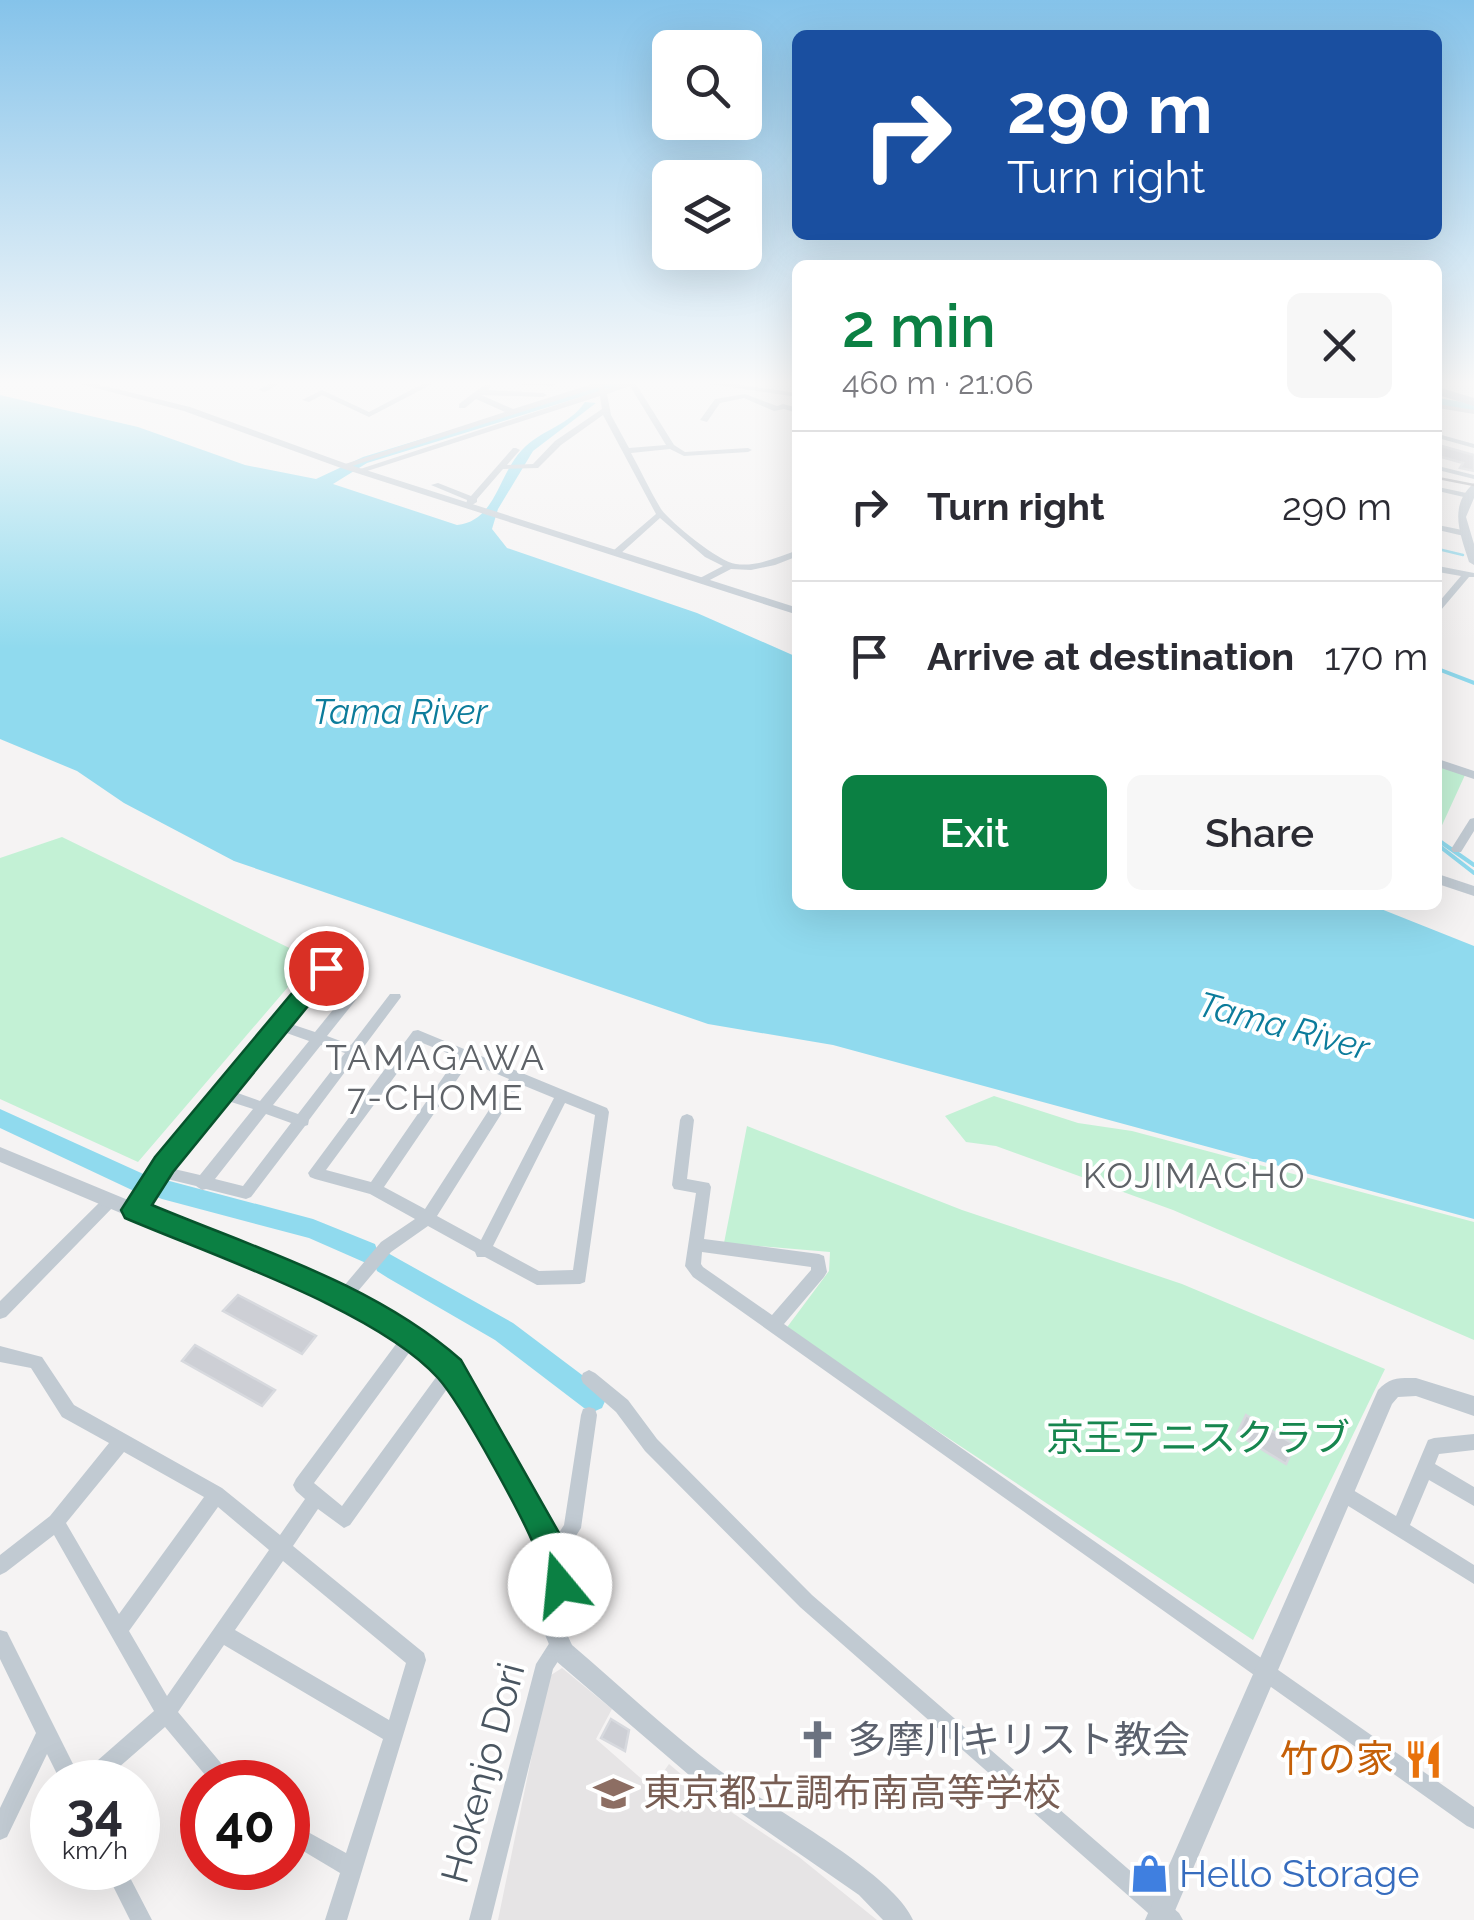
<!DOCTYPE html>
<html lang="en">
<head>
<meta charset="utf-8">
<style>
  body { margin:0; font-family:Raleway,"Noto Sans JP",sans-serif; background:#f7f7f7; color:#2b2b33; height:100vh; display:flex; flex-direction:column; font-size:38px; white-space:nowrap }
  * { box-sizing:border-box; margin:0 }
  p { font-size:32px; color:#7c7c81 }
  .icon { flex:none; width:55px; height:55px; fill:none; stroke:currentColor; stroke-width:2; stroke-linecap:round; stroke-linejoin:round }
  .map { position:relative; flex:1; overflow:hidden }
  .details { position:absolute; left:792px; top:260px; width:650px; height:650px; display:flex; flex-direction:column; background:#fff; border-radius:15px; box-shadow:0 10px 40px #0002 }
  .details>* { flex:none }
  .top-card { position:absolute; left:792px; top:30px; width:650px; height:210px; border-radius:15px; box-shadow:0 10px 40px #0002; background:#1a4fa0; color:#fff; overflow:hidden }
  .tools { position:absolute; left:652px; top:30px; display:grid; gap:20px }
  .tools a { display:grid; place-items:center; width:110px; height:110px; border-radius:15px; background:#fff; box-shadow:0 10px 40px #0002; font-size:50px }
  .speed { position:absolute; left:30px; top:1760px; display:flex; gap:20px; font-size:50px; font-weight:700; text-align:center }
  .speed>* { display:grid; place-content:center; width:130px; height:130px; border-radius:50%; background:#fff; box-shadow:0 10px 40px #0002; line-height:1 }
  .speed small { font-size:25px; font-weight:400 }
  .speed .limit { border:15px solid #d22; background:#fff; color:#111 }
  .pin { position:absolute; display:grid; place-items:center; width:85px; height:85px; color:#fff; margin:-42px; border:5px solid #fff; border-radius:50%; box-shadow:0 2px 10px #0007 }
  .me { position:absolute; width:110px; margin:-55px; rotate:343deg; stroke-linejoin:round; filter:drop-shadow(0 0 8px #0008) }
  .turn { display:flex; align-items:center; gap:35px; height:210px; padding:0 50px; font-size:45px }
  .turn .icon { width:130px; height:130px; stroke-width:2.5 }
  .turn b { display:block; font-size:70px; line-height:85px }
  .round { display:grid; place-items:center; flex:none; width:105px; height:105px; border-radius:15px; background:#f7f7f7 }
  .headline { display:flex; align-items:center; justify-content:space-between; height:170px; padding:0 50px }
  h1 { font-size:60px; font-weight:600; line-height:75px; color:#0b8043 }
  .cta { display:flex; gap:20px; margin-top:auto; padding:20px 50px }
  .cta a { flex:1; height:115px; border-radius:15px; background:#0b8043; color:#fff; font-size:40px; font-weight:600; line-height:115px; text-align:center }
  .cta a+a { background:#f7f7f7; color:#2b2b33 }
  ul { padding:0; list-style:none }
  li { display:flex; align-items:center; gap:30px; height:150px; padding:0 50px; border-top:2px solid #e1e1e2 }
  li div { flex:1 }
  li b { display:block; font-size:38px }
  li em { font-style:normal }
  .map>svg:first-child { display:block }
  .education { fill:#e6e4e5 }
  .green { fill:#c3f1d5 }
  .water { fill:#90daee }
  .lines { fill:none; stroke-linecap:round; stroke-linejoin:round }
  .stream-far1 { stroke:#90daee; stroke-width:2.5 }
  .stream { stroke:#90daee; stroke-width:4 }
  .river { fill:#90daee; fill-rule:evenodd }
  .building { fill:#cdcfd5; stroke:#d7d9de; stroke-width:2.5 }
  .minor { fill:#c1cad2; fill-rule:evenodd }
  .tertiary { fill:#c1cad2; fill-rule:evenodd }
  .primary { fill:#b3c2d1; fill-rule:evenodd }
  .rail { stroke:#b5b8bd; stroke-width:2.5 }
  .route { fill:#0b8043; stroke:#07532c; stroke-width:2.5 }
  .labels { text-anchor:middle; stroke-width:8; stroke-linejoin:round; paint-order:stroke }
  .water-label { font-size:35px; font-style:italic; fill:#0c7c9b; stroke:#fff }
  .neighbourhood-label { font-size:35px; letter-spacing:2.5px; fill:#5f6368; stroke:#fff }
  .near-park-label { font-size:38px; fill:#17864f; stroke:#fff }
  .near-worship-label { font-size:38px; fill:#5b616d; stroke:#fff; text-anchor:start }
  .near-food-label { font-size:38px; fill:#c56008; stroke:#fff; text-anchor:end }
  .near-street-label { font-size:38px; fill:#4a5661; stroke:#fff }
  .near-education-label { font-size:38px; fill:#785e54; stroke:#fff; text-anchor:start }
  .near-shop-label { font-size:38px; fill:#366cbe; stroke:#fff; text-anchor:start }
</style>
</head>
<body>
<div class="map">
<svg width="1474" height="1920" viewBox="0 0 1474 1920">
  <rect width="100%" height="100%" fill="#f5f3f3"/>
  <path class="education" d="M562 1668 612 1709 596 1739 652 1788 669 1764 707 1796 799 1857 877 1920H498L548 1677Z"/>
  <path class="green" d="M1438 766 1465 775 1438 834Z
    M62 837 312 959 138 1162 0 1099V858Z
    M994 1096 1078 1123 1132 1131 1474 1222V1340L1173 1210 996 1146 966 1142 945 1116Z
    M747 1126 962 1210 1182 1284 1385 1369 1253 1640 785 1330 829 1271 830 1252 724 1243Z"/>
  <path class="water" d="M616 380H636L367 463 333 484 457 525C496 521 498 475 522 450 540 430 569 426 585 402L596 403 533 451 498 509 492 529 507 548 697 613 797 657 798 905H1371L1474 946V1219L833 1045 708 1024 234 861 124 803 77 771 0 739V395L138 427 245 465 316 479 363 457Z"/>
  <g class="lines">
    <path class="stream-far1" d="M1438 549 1463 555"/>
    <path class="stream" d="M1438 669 1474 683
      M1438 840 1474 865
      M1438 845 1474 873"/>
    <path class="river" d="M1438 398 1474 404V412L1438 405Z
      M0 1109 150 1177 153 1183 162 1179 313 1219 375 1244 378 1252 375 1260 366 1263 309 1238 162 1199 154 1196 151 1190 142 1194 134 1191 0 1128Z
      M386 1252 513 1323 602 1390 606 1399 602 1408 593 1412 584 1408 495 1340 388 1278 377 1271 374 1263 377 1255Z"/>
  </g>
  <path class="building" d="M1438 445 1474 455V471L1460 468 1463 463 1438 456Z
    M238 1295 316 1336 302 1354 223 1311Z
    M195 1345 275 1390 262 1406 182 1361Z
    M1246 1415 1295 1445 1286 1464 1237 1434Z
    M611 1719 629 1730 625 1751 601 1738Z"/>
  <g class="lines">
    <path class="minor" d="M276 380H286L265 392 258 390Z
      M430 380H440L369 417 322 395 309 402 302 400 322 390 369 412Z
      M490 380 552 382 556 384 552 386 493 383Z
      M605 380H617L602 386 606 389 634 380H646L636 384 674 445 685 452 748 448 752 450 748 452 684 456 670 449 631 453C641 471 650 491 661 509 671 523 719 562 736 564 757 567 778 557 798 550V556L775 565 751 570 731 569 706 582H700V578L723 566 705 557 660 518 620 554H614V550L656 514 603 415 561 445 538 468 503 469 477 499V502L472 505H466L467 500 431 485 438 483 471 496 513 448H516L520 450 507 465 533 464 555 441 602 409 600 396 361 473 354 471 599 391V387L346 468 339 466 505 412 476 399 465 408H459V404L484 385H490L491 387 488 390 543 393 547 395 543 397 481 395 513 409ZM630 386 666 445 629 448 611 415 607 394Z
      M706 380 798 393V397L709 384 705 382Z
      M745 394 777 406 783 404 798 408V413L784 409 774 411 744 398 720 403 707 422 700 420 715 399Z
      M1438 404 1474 410V414L1438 408Z
      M1438 434 1474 444V448L1438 438Z
      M1438 466 1474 475V479L1438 470Z
      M1438 487 1471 494 1472 496 1468 498 1438 491Z
      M1438 525 1467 531 1468 533 1464 536 1438 530Z
      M1438 566 1474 573V577H1469L1441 610 1438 611V603L1461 576 1438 572Z
      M1474 818V831L1461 852H1453L1451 849 1453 846 1470 819Z
      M326 963 330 965 332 968 330 971 288 1023 315 1032 349 990H359L360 993 359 996 327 1036 351 1045 390 994H400L401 997 309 1120 308 1125 305 1126 251 1197 246 1199 206 1189 202 1190 196 1186 163 1178 139 1215 134 1216 129 1215 127 1210 129 1205 159 1160 322 965ZM281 1031 309 1041 260 1101 232 1091ZM321 1045 345 1053 298 1114 273 1105ZM225 1100 253 1109 200 1175 170 1168ZM266 1114 291 1123 243 1186 215 1179Z
      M418 1030 607 1108 609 1112 585 1282 580 1284 537 1285 485 1257H477L475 1252 428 1226 391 1252 348 1303 343 1305 338 1303 335 1298 338 1293 381 1242 415 1219 370 1194 315 1179 310 1177 308 1173 413 1031ZM420 1042 457 1057 371 1182 326 1170ZM469 1062 509 1079 425 1209 384 1187ZM520 1084 554 1098 481 1240 437 1216ZM565 1103 595 1115 573 1270 539 1271 493 1246Z
      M687 1114 692 1116 694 1120 687 1179 709 1183 711 1187 704 1239 819 1254 824 1256 827 1272 824 1277 784 1324 1474 1807V1829L1467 1826 693 1277 685 1266 696 1193 674 1189 672 1185 680 1120 682 1116ZM702 1252 811 1267V1270L772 1315 703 1267 701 1264Z
      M110 1195 115 1197 117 1201 115 1205 6 1317 0 1319V1301L105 1197Z
      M411 1330 417 1332 419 1337 417 1342 314 1483 342 1506 445 1365 451 1362 457 1365 459 1370 457 1375 350 1525 344 1528 318 1509 293 1546 424 1653 426 1660 347 1920H325L340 1873 288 1842V1821L346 1853 383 1739 224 1645 178 1712 231 1775 234 1782H211L165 1727 102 1782H61L47 1754 7 1837 0 1840V1808L36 1733 0 1659V1630L7 1632 80 1778 81 1775 154 1711 54 1535 6 1572 0 1575V1555L50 1516 109 1443 62 1417 31 1368 0 1362V1346L42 1357 74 1405 222 1488 280 1535 305 1499 296 1491 293 1485 296 1479 405 1332ZM124 1452 204 1497 119 1614 66 1523ZM218 1507 269 1550 167 1696 129 1631ZM283 1561 406 1663 389 1720 235 1630Z
      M589 1370 595 1373 628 1400 657 1439 812 1595 1179 1913 1183 1920H1156L800 1607 645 1451 616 1412 583 1383 581 1378 583 1373Z
      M589 1407 595 1409 597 1415 581 1528 561 1559 555 1562 549 1559 546 1553 564 1525 581 1415 583 1409Z
      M1474 1434V1450L1439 1454 1435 1464 1474 1487V1506L1429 1480 1410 1525 1474 1565V1584L1337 1499 1334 1493 1337 1487 1343 1484 1396 1516 1428 1440 1434 1438Z
      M559 1637 566 1639 568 1646 553 1669 491 1920H469L536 1664 552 1639Z
      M104 1868H125L152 1920H130Z"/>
    <path class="tertiary" d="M65 380H80L190 407 347 464 798 608V615L341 468 184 411Z
      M1474 483V498L1466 517 1474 544V565L1469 562C1460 533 1448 506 1474 483Z
      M1438 759 1474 771V779L1438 767Z
      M1438 874 1474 886V896L1438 884Z
      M0 1147 350 1292 430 1339 458 1363 483 1402 563 1545 571 1585 565 1630 572 1645C621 1687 668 1731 719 1770 765 1805 893 1872 913 1920H883L859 1895 703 1787 556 1661 543 1630 549 1585 545 1555 469 1416 444 1377 416 1351 336 1304 0 1162Z
      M1416 1378 1474 1396V1416L1416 1396 1398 1397 1392 1404 1171 1920H1145L1378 1390C1390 1377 1399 1378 1416 1378Z"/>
    <path class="primary" d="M1438 387 1474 398V406L1438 395Z"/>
    <path class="rail" d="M1438 478 1474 485"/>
  </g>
  <linearGradient id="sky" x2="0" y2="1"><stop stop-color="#85c3ea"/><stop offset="0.59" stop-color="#fafafa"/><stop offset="1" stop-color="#fafafa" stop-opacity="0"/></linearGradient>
  <rect width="1474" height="649" fill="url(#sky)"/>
  <path class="route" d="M326 959 337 968 334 974 173 1172 152 1205C257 1249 375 1284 461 1360L571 1554 577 1585 572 1596 560 1601 549 1596C543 1584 543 1572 539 1559 530 1528 460 1402 438 1378 378 1311 211 1255 125 1218L121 1210 155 1157 318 962Z"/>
  <defs>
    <symbol id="church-bare" viewBox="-9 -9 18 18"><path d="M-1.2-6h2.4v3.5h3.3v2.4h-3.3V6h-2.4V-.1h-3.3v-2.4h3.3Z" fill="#6b7280" stroke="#fff" stroke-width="2.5" paint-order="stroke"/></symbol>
    <symbol id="restaurant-bare" viewBox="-9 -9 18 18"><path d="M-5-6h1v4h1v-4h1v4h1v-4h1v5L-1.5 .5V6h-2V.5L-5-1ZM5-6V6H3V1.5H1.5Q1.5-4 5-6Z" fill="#e8710a" stroke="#fff" stroke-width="2.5" paint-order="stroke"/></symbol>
    <symbol id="school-bare" viewBox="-9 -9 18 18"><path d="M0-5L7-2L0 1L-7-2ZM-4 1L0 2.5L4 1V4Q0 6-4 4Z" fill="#8d6e63" stroke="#fff" stroke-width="2.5" paint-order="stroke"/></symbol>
    <symbol id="shop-bare" viewBox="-9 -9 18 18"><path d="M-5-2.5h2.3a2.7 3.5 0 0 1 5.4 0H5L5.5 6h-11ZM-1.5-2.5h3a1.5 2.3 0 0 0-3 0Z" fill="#3f7fe0" stroke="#fff" stroke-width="2.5" paint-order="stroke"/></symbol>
  </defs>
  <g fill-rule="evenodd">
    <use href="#church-bare" x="790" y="1712" width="55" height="55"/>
    <use href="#restaurant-bare" x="1396" y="1732" width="55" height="55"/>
    <use href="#school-bare" x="586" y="1766" width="55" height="55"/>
    <use href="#shop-bare" x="1122" y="1846" width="55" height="55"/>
  </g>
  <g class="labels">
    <g class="water-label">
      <text x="400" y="724">Tama River</text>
      <text transform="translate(1284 1026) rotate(15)" y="12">Tama River</text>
    </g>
    <g class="neighbourhood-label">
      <text x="436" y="1070">TAMAGAWA<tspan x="436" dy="40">7-CHOME</tspan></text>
      <text x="1195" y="1188">KOJIMACHO</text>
    </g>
    <g class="near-park-label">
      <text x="1198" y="1451">京王テニスクラブ</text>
    </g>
    <g class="near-worship-label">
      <text x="848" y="1753">多摩川キリスト教会</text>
    </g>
    <g class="near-food-label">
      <text x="1394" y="1772">竹の家</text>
    </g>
    <g class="near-street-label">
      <text transform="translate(483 1773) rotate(-75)" y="13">Hokenjo Dori</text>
    </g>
    <g class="near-education-label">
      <text x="643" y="1806">東京都立調布南高等学校</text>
    </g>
    <g class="near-shop-label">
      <text x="1179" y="1887">Hello Storage</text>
    </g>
  </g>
</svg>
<div class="tools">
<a><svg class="icon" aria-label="search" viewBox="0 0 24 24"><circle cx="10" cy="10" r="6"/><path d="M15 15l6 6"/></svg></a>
<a><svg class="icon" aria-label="layers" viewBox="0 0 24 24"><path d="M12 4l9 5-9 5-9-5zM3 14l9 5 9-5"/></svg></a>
</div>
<div class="speed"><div>34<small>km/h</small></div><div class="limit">40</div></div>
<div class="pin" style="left:326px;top:968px;background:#d93025"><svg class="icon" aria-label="arrive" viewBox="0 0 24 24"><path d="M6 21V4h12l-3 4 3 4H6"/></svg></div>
<svg class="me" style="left:560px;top:1585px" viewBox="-20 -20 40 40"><circle r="19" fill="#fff"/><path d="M0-13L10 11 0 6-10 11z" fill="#0b8043"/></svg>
<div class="top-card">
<div class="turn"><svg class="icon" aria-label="right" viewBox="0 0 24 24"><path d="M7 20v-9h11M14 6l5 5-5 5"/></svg><div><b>290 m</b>Turn right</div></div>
</div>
<section class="details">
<div class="headline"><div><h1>2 min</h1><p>460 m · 21:06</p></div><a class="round"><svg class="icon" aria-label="close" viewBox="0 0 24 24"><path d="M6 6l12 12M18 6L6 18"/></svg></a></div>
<ul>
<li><svg class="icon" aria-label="right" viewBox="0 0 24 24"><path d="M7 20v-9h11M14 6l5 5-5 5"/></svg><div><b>Turn right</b></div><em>290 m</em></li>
<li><svg class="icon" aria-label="arrive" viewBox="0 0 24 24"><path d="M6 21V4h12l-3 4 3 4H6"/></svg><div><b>Arrive at destination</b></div><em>170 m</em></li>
</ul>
<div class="cta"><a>Exit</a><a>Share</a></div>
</section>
</div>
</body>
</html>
